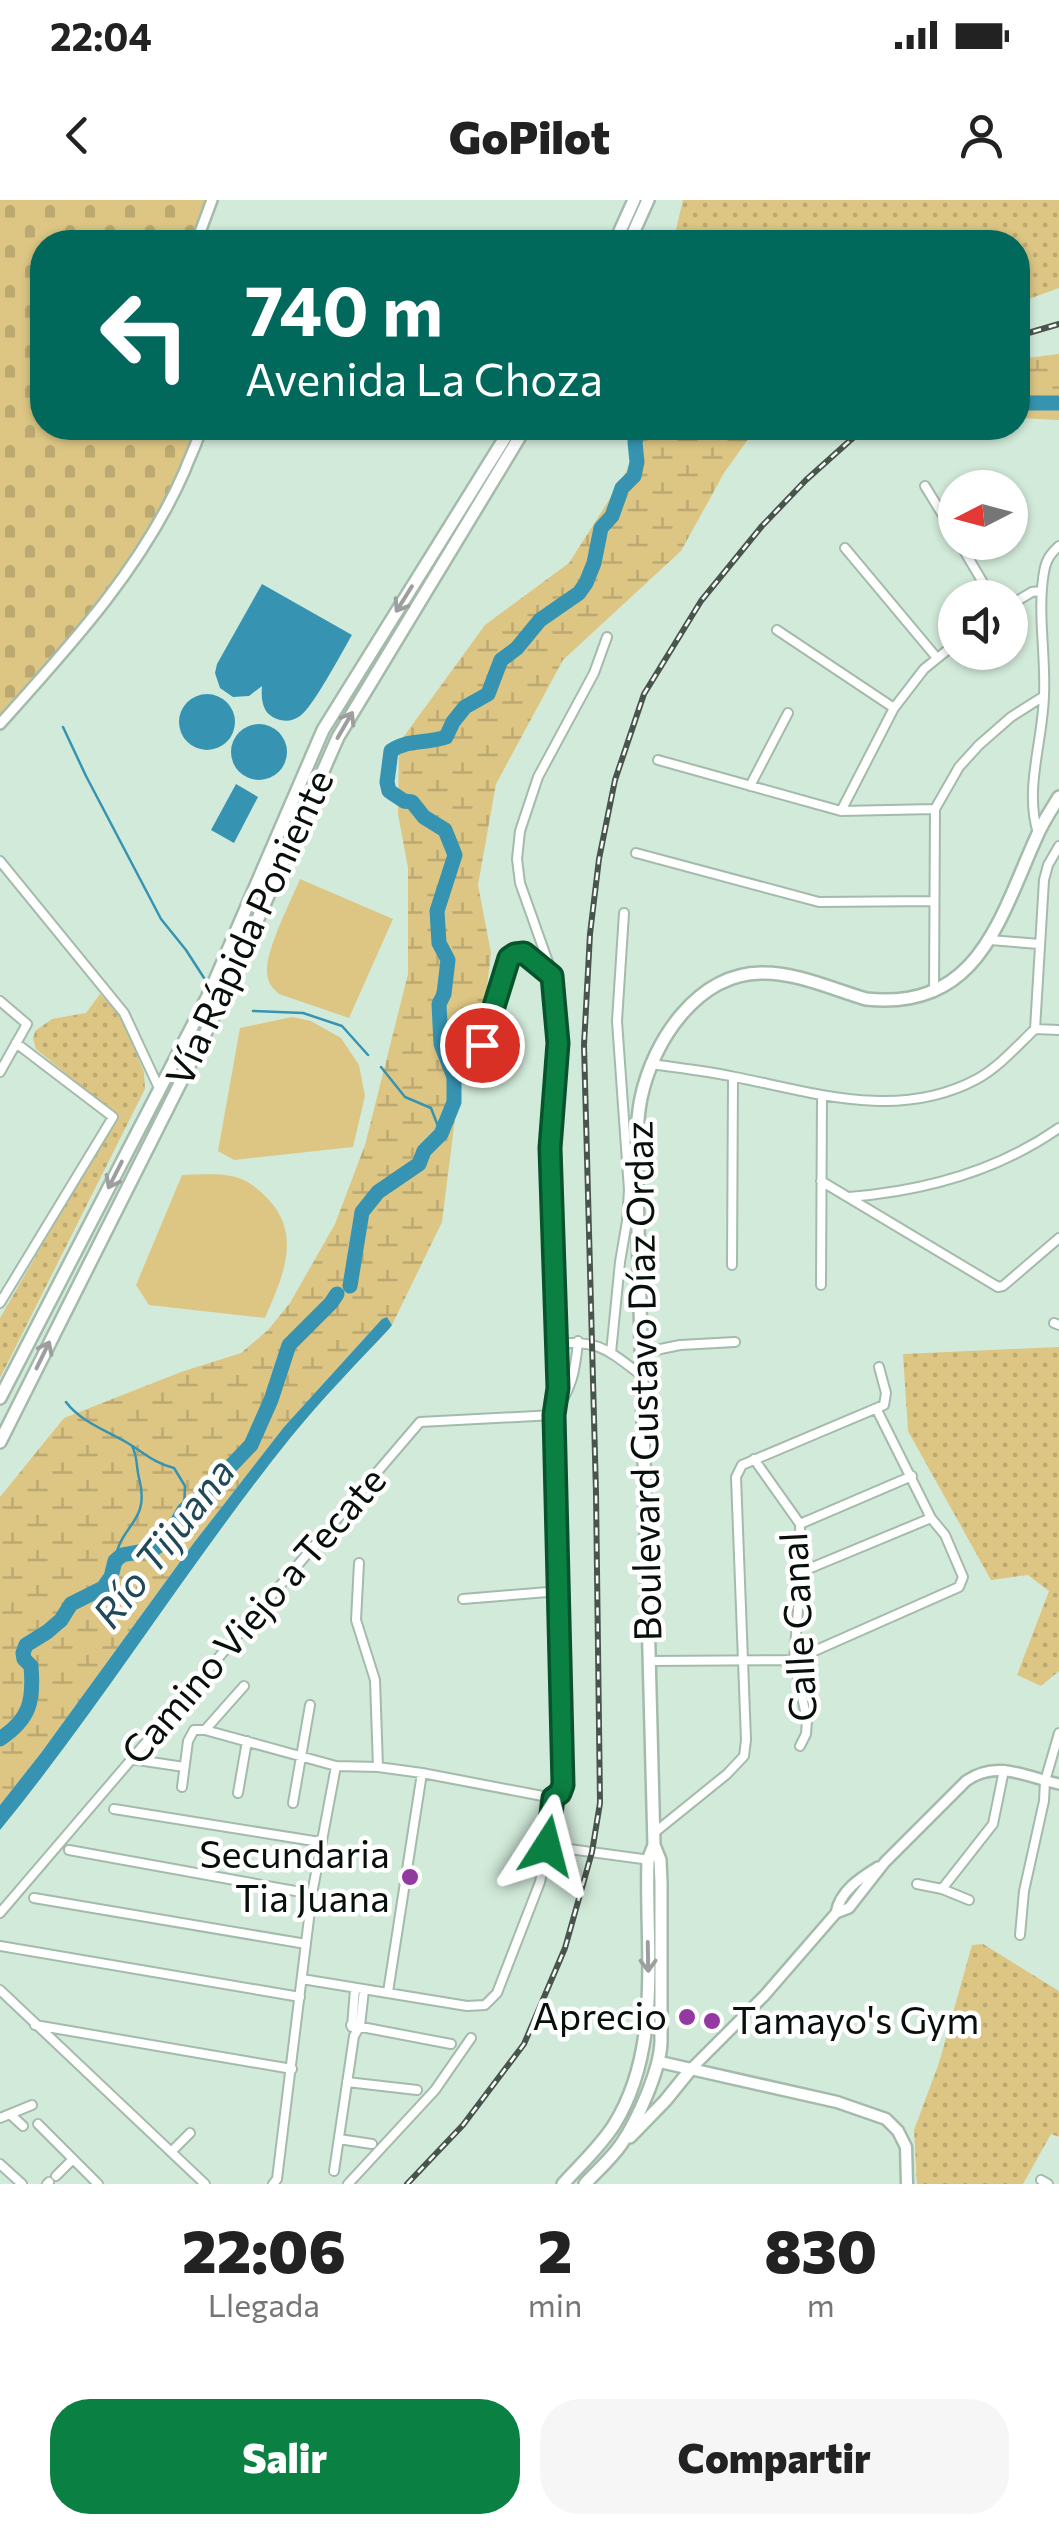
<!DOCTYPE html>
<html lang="es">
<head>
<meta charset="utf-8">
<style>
  body { margin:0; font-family:Commissioner,sans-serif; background:#f6f6f6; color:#222; height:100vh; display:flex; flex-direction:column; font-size:38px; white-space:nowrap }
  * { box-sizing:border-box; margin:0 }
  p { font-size:32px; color:#767676 }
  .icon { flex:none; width:55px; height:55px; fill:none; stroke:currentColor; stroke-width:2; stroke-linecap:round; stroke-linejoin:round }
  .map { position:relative; height:1984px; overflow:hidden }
  .drawer { display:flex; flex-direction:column; background:#fff; flex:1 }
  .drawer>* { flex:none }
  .hud { position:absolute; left:30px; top:30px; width:1000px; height:210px; border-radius:40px; box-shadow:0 2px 8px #0004; background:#00695c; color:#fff; overflow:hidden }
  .needle { width:65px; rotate:264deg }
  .tools { position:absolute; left:938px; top:270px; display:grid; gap:20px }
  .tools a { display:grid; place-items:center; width:90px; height:90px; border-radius:50%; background:#fff; box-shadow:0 2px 8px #0004; font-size:50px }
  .pin { position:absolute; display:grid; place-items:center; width:85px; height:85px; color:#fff; margin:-42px; border:5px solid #fff; border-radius:50%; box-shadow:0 2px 10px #0007 }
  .me { position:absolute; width:110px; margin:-55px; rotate:9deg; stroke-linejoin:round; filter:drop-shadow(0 0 8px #0008) }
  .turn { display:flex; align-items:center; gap:35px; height:210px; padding:0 50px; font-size:45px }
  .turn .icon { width:130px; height:130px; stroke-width:2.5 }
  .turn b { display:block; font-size:70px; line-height:85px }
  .eta { display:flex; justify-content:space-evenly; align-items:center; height:170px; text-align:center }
  .eta b { font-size:60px; font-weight:800; line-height:70px }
  .primary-button { display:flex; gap:20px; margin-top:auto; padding:20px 50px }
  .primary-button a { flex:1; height:115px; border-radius:40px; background:#0b8043; color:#fff; font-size:40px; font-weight:800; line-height:115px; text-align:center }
  .primary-button a+a { background:#f6f6f6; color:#222 }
  .status { display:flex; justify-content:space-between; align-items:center; height:70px; padding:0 50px; background:#fff; direction:ltr }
  .status svg { height:28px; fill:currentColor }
  header { display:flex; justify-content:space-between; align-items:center; height:130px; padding:0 50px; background:#fff; font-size:45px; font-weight:800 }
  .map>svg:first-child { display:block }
  .grass { fill:url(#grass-dots) }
  .wetland { fill:url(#wetland-marsh) }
  .cemetery { fill:url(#cemetery-stones) }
  .garden { fill:#ddc684 }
  .water { fill:#3694b2 }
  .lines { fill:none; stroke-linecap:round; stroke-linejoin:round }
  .stream { stroke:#3694b2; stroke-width:2.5 }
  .river { stroke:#3694b2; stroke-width:15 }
  .minor-casing { stroke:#a4bbac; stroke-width:12 }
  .tertiary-casing { stroke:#a4bbac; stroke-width:14 }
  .secondary-casing { stroke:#a4bbac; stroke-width:15 }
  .primary-casing { stroke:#a4bbac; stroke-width:16 }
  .trunk-casing { stroke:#a4bbac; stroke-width:16 }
  .minor { stroke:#fff; stroke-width:8 }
  .tertiary { stroke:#fff; stroke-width:9 }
  .secondary { stroke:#fff; stroke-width:10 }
  .primary { stroke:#fff; stroke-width:11 }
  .trunk { stroke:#fff; stroke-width:11 }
  .rail-casing { stroke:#48554d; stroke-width:6 }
  .rail { stroke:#fff; stroke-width:2.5; stroke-dasharray:8; stroke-linecap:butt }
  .oneway { stroke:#9c9f9d }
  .route-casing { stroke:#07532c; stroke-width:25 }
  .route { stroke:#0b8043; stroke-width:18 }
  .poi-dot { fill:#9438a2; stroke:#fff; stroke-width:4 }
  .labels { text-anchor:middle; stroke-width:9; stroke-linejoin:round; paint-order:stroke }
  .street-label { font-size:38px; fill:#08100b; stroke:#fff }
  .poi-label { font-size:38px; fill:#08100b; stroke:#fff; text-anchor:end }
  .water-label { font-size:40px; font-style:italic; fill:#204856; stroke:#fff }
</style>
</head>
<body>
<div class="status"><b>22:04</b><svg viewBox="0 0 49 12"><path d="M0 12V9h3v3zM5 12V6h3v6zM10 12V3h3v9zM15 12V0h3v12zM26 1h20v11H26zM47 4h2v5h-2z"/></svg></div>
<header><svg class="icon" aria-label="back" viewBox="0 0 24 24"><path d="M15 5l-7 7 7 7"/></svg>GoPilot<svg class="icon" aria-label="person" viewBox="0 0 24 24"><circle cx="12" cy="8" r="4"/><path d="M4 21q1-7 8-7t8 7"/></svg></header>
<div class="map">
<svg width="1059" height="1984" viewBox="0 0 1059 1984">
  <defs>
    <pattern id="grass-dots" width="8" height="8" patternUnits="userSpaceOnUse" patternTransform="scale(2.5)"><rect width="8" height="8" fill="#ddc684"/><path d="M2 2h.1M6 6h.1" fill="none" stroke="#bca971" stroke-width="1.8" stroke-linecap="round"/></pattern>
    <pattern id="wetland-marsh" width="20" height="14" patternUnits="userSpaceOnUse" patternTransform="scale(2.5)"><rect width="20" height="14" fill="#ddc684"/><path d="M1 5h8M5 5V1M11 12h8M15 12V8" fill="none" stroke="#bca971"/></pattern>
    <pattern id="cemetery-stones" width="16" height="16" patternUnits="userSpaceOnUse" patternTransform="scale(2.5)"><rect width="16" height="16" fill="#ddc684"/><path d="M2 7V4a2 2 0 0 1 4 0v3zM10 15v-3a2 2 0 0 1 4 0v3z" fill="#bca971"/></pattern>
  </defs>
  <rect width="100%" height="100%" fill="#d2eada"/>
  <path class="grass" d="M683 0H1059V88L1018 103V42H682L676 29Z
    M100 794 121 815 144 872 145 889 0 1178V1118L117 916 36 849 33 839 35 831 52 819 86 813Z
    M1059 1147V1471L1041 1486 1017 1475 1049 1391 1028 1375 991 1380 908 1231 903 1154Z
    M983 1744 1059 1791V1937L1051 1934 1023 1984H917L914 1930 939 1863 972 1745Z"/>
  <path class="wetland" d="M1059 154V220L1018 218V159Z
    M646 228H765L751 235 724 273 681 351 563 460 496 584 478 685 491 753 484 813 460 879 442 1022 392 1125 387 1117 382 1119 284 1227 193 1344 41 1553 0 1605V1297L64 1218 181 1172 241 1153 268 1130 290 1103 335 1024 365 945 408 774V668L398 614 399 543 485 425 569 363 623 278Z"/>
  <path class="cemetery" d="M0 0H212L198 42H42V228H201V232L130 370 0 524Z"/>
  <path class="garden" d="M300 679 393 719 349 818 279 794C272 788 268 783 267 773 265 751 291 701 300 679Z
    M292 817 311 821 341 838 359 865 365 896 353 947 234 960 218 951 240 828Z
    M182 975C197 975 215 973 230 976 247 978 258 989 269 1000 303 1037 281 1080 265 1118L149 1105 136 1085Z"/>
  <path class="water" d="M262 384 352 435C342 452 313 507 300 516 293 521 285 522 277 519 262 514 261 499 262 486L249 496 233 497 220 488 215 473 217 464Z
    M179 522a28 28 0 1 1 56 0a28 28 0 1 1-56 0Z
    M231 552a28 28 0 1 1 56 0a28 28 0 1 1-56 0Z
    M236 584 258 597 234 643 211 630Z
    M387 1117 392 1125 389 1129C356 1164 322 1199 291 1237 189 1364 103 1504 0 1630V1605L41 1553 193 1344 284 1227 382 1119Z"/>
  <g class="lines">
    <path class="stream" d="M63 527 86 576 161 719 186 750 206 781
      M253 811 303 813 342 826 368 855
      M381 867 405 897 431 908 441 934
      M66 1202C80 1221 105 1230 126 1242 143 1252 154 1263 174 1268L185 1286 184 1310
      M115 1361C120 1323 151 1323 139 1278 136 1267 138 1257 132 1246"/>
    <path class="river" d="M1018 203H1059
      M350 1086 362 1012 378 992 419 964 424 951 441 934 454 902V877L441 844 439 804 444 794 448 760 439 743 437 711 455 655 445 630 424 617 412 602 404 601 389 591 387 582 391 551C408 539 426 544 446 537L453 522 465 507 488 494 501 460 517 448 540 420 579 393 586 383 594 363 601 328 612 316 622 288 634 276 637 262 635 242 639 228
      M0 1539C30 1519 34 1501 31 1466L24 1459 23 1453 26 1445 47 1432 61 1420 71 1404 103 1388 111 1377 115 1361 122 1355 154 1349 162 1343 170 1335 184 1310 204 1294 251 1245 271 1200 289 1145 331 1103 337 1094"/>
    <defs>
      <path id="minor" d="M925 286 955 335
        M959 342 992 398
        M845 348 937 458
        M1010 405 1032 392 1041 391
        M777 430 894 508
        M658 560 841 611 935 609
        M750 586 788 513
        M841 611 894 508 924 469 955 444
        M1038 633C1024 589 1043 541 1044 495 1046 455 1037 412 1044 372 1046 360 1050 354 1059 346
        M636 653 819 702 934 701
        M0 661 124 813 159 888
        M990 740 1039 744
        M934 792 935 609 959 567 979 545 1011 517 1044 496
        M0 801 27 824 0 872
        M1035 829 1044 680 1048 665 1059 646
        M651 864C679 868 708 871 735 877 815 893 899 921 977 879 999 867 1017 846 1035 829L1059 830
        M473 874 509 758 515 754 524 753 549 773
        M821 981 998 1087 1003 1086 1059 1038
        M849 997C925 991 996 972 1059 928
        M732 1065 733 877
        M821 1085 822 897
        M0 1103 113 917 16 843
        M1054 1123 1059 1125
        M555 1144C598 1139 608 1150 641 1175
        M611 1153 620 1062 627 1021 629 990 617 821 624 713
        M641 1153 680 1145 735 1142
        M754 1259 800 1324 801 1372 794 1460 807 1520 806 1534 800 1546
        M800 1324 912 1276
        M359 1363 356 1420 375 1480 378 1567
        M801 1372 931 1318
        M463 1399 560 1391
        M649 1461 794 1460 959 1387 963 1377 945 1335 931 1318 877 1210
        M205 1530 336 1566 378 1567 422 1573 553 1598
        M131 1559 184 1567
        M182 1587 188 1541 194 1530H205L244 1486
        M238 1593 247 1541
        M553 1598 560 1593 563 1585 554 1215 558 1188 551 948 558 843 556 808 553 776 520 683 517 659 520 631 538 577 594 473 607 437
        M293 1603 310 1505
        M114 1609 320 1642
        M654 1633 727 1574 744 1556 746 1540 736 1277 742 1265 884 1205 886 1193 879 1167
        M547 1646 650 1660
        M69 1650 312 1694
        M917 1684 942 1689 969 1700
        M942 1689 993 1624 1004 1570
        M34 1698 306 1744
        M0 1713 420 1222 554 1215C572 1186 575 1174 578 1141
        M1020 1735 1024 1691 1044 1601 1045 1581 1059 1533
        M0 1746 300 1797
        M302 1779 467 1806 485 1805 497 1793 540 1682 547 1646 553 1598
        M0 1790 205 1984
        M388 1792 422 1573
        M35 1825 292 1869
        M351 1825 451 1844
        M352 1827 355 1789
        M347 1882 417 1890
        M10 1914 23 1926
        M0 1918 32 1905
        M38 1924 98 1984
        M339 1939 372 1944
        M171 1952 190 1933
        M0 1964 22 1984
        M334 1971 354 1836 360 1826 364 1790
        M56 1976 73 1959
        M1041 1980 1048 1984
        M47 1984 49 1982
        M273 1984 277 1979 312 1694 336 1566
        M348 1984 435 1890 471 1838"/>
      <path id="tertiary" d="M198 42 199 35 212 0
        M0 524C70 446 143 367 185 270 190 256 198 242 201 228
        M836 1713C840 1691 860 1678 878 1667
        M691 1869 764 1796 836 1713 849 1708 885 1662 966 1581C997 1559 1026 1577 1059 1584"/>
      <path id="secondary" d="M660 1862 837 1902 886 1919 898 1931 906 1947 907 1984"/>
      <path id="primary" d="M630 1937 665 1901 691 1869
        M563 1984C580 1965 600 1947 614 1925 663 1847 645 1747 648 1660L654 1645
        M585 1984C597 1971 612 1958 622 1943 638 1919 660 1870 661 1842V1683L660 1660 654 1645 637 990C637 960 635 928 641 898 653 841 697 774 761 773 796 772 832 789 866 799 978 811 999 720 1036 638 1042 623 1051 610 1059 597"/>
      <path id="trunk" d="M615 42 634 0
        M629 42 648 0
        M0 1198 210 792 323 530 511 228
        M0 1242 223 798 338 537 525 228"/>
    </defs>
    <use href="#minor" class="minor-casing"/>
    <use href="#tertiary" class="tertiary-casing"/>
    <use href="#secondary" class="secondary-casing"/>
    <use href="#primary" class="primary-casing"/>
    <use href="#trunk" class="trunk-casing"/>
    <use href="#minor" class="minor"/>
    <use href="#tertiary" class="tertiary"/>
    <use href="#secondary" class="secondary"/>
    <use href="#primary" class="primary"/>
    <use href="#trunk" class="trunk"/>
    <defs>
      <path id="rail" d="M1018 136 1059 124
        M407 1984 463 1925 524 1844 565 1748 592 1652 600 1603 596 1293 584 845 590 734 599 659 615 580 644 494 701 401 762 326 806 280 864 228"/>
    </defs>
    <use href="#rail" class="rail-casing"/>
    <use href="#rail" class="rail"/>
  </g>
  <defs><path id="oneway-shaft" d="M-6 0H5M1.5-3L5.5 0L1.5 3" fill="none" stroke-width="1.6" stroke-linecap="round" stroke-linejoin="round" transform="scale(2.5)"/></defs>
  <g class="oneway">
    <use href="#oneway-shaft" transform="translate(404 399) rotate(122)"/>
    <use href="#oneway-shaft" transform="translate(345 525) rotate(-60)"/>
    <use href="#oneway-shaft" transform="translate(115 975) rotate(117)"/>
    <use href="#oneway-shaft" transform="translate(43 1155) rotate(-64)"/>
    <use href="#oneway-shaft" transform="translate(648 1757) rotate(89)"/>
  </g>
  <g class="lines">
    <defs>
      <path id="route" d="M482 845 509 758 515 754 524 753 552 776 558 843 550 948 558 1188 554 1215 563 1585 560 1593 553 1598 547 1646"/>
    </defs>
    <use href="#route" class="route-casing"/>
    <use href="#route" class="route"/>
  </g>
  <g class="poi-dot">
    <circle cx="410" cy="1677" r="10"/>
    <circle cx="687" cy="1817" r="10"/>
    <circle cx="712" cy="1821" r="10"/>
  </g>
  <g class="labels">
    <g class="street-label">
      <text transform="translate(250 728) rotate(-65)" y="13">Vía Rápida Poniente</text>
      <text transform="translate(644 1181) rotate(-91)" y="13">Boulevard Gustavo Díaz Ordaz</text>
      <text transform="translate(254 1416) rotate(-49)" y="13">Camino Viejo a Tecate</text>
      <text transform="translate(799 1427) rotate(-93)" y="13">Calle Canal</text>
    </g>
    <g class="poi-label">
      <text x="390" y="1668">Secundaria<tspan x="390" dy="44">Tia Juana</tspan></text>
      <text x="667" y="1830">Aprecio</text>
      <text x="732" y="1834" text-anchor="start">Tamayo's Gym</text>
    </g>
    <g class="water-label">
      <text transform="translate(164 1343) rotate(-52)" y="14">Río Tijuana</text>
    </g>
  </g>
</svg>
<div class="tools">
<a><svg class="needle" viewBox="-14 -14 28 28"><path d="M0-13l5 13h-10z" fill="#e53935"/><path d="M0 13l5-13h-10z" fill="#767676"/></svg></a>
<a><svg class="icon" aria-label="sound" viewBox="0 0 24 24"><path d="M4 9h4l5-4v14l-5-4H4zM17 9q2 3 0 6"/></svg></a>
</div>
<div class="pin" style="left:482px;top:845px;background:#d93025"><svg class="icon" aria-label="arrive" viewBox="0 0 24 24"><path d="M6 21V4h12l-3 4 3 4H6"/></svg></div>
<svg class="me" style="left:547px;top:1646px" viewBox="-20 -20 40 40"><path d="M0-17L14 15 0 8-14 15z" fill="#0b8043" stroke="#fff" stroke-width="4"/></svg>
<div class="hud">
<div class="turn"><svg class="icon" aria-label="left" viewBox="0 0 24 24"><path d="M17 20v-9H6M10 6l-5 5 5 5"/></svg><div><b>740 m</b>Avenida La Choza</div></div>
</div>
</div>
<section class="drawer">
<div class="eta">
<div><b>22:06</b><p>Llegada</p></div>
<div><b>2</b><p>min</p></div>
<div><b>830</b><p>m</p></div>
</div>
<div class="primary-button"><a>Salir</a><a>Compartir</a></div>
</section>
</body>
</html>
